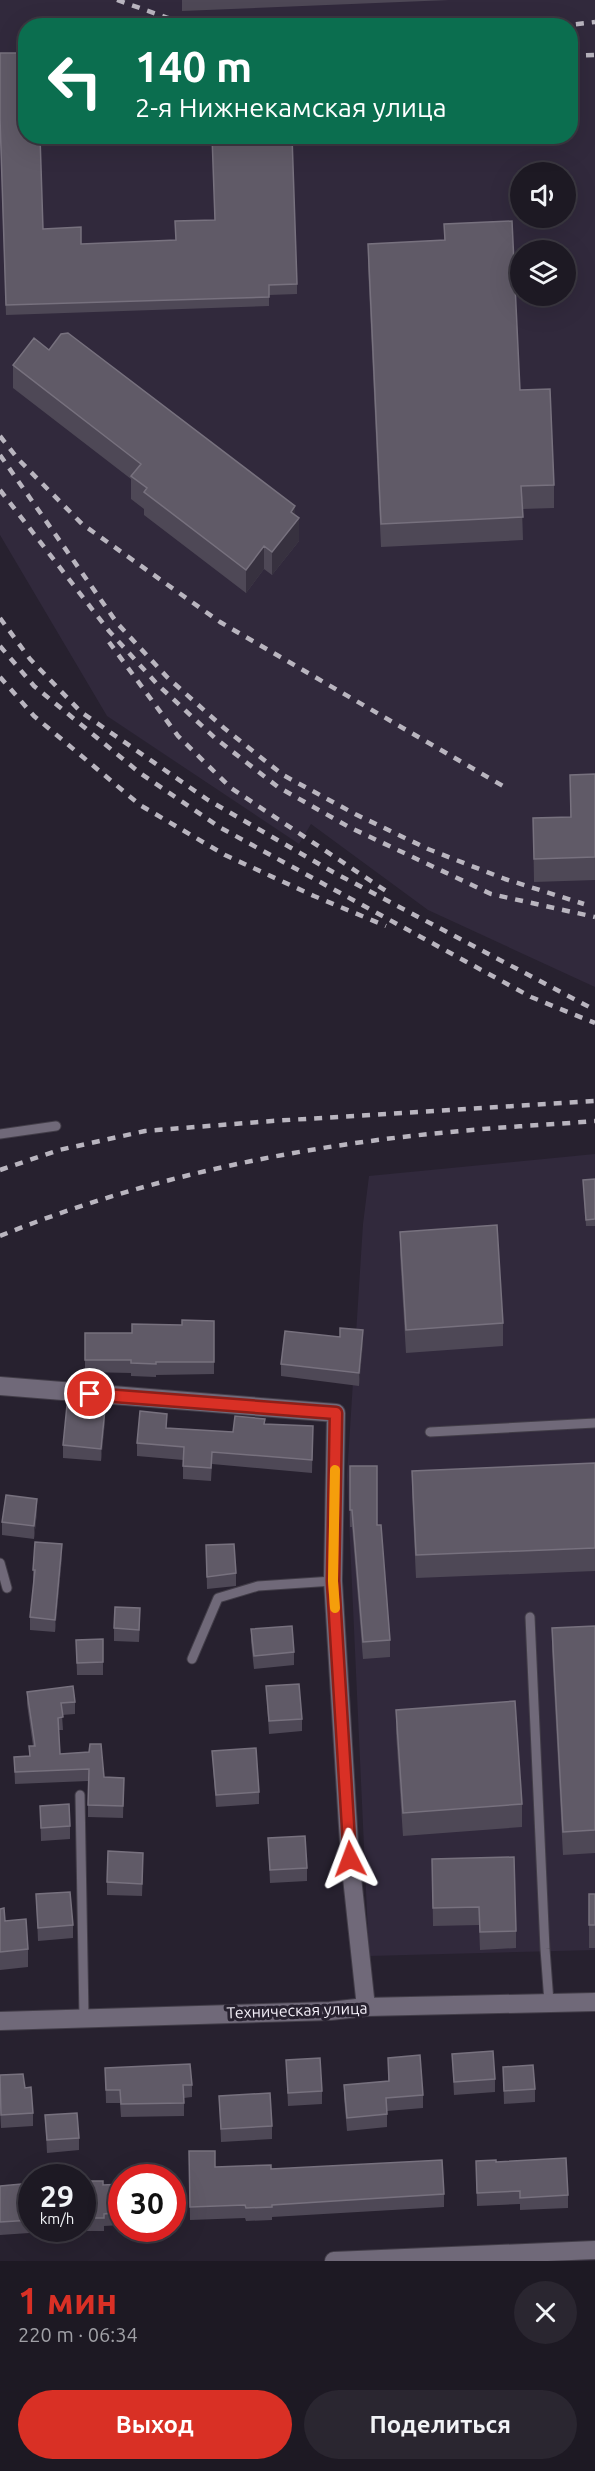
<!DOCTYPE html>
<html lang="ru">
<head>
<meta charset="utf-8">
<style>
  body { margin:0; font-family:Ubuntu,sans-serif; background:#2a2630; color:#f1f3f6; height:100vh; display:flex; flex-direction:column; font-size:22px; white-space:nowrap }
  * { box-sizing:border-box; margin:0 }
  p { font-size:20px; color:#a0a0a6 }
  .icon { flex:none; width:33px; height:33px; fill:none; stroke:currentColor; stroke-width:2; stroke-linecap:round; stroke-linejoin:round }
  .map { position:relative; height:2261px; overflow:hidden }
  .sheet { display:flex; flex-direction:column; background:#1d1923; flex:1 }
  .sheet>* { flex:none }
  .hud { position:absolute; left:18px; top:18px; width:560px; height:126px; border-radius:24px; box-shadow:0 6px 24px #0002,0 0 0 2px #3b3841; background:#0b6e4f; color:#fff; overflow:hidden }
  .buttons { position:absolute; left:510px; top:162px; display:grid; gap:12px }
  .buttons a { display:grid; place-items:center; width:66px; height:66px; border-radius:50%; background:#1d1923; box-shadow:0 6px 24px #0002,0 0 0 2px #3b3841; font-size:30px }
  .speed { position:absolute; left:18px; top:2164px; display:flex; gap:12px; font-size:30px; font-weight:700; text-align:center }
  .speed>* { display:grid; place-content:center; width:78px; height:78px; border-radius:50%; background:#1d1923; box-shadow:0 6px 24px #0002,0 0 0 2px #3b3841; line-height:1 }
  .speed small { font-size:15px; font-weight:400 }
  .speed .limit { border:9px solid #d22; background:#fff; color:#111 }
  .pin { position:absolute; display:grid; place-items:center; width:51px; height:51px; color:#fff; margin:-26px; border:3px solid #fff; border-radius:50%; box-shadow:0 2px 6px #0007 }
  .me { position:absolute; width:66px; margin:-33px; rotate:357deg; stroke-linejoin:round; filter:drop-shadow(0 0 4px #0008) }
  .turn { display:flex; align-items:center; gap:21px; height:126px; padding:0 18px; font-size:27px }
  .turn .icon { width:78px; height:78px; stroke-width:2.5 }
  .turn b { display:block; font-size:42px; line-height:51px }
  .round { display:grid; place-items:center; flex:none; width:63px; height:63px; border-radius:32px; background:#2a2630 }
  .summary { display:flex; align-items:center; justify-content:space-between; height:102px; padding:0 18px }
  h1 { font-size:36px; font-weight:600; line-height:45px; color:#d93025 }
  .button { display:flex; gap:12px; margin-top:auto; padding:12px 18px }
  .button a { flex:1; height:69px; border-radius:36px; background:#d93025; color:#fff; font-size:24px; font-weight:600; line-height:69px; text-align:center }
  .button a+a { background:#2a2630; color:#f1f3f6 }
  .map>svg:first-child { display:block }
  .built { fill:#31293c; fill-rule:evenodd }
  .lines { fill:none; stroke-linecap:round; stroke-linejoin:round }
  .lane-casing { stroke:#423d48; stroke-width:11 }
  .street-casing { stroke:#423d48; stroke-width:20 }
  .lane { stroke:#706979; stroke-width:9 }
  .street { stroke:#706979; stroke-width:18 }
  .rail { stroke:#b9b5bf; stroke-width:4.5; stroke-dasharray:8 8; stroke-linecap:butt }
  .wall { fill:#4e4856 }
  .shaded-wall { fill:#37313f }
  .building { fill:#605a67; stroke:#77717e; stroke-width:1.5 }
  .route-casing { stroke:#8d1f18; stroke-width:15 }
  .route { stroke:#d93025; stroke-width:10 }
  .slow { stroke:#f59e0b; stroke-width:10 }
  .labels { text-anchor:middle; stroke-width:6; stroke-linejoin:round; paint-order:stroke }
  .street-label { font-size:16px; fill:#f2eef7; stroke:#27212f }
</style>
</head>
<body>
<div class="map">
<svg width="595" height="2261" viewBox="0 0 595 2261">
  <rect width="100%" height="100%" fill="#27212f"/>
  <path class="built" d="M0 0H595V987L428 910 311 824 299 844 107 716 0 535ZM26 26H570V136H26ZM520 172H566V218H520ZM520 250H566V296H520Z
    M595 1154V1950L369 1956 347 1476 363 1224 369 1176Z"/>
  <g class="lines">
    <defs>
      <path id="lane" d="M0 1134 56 1126
        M430 1432 595 1423
        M0 1563 7 1588
        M530 1617 545 1949 549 2002
        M192 1659 218 1598 258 1586 333 1581
        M80 1795 84 2017"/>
      <path id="street" d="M0 1386 336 1413 333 1581 350 1859 366 2007
        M0 2021 330 2011 366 2007 595 2002
        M334 2261 595 2250"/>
    </defs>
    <use href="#lane" class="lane-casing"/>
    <use href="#street" class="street-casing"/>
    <use href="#lane" class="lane"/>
    <use href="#street" class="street"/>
    <path class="rail" d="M117 0 168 18 208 26
      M560 26 595 22
      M570 56 595 55
      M0 436 18 459 82 524 220 622 503 786
      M0 455 117 623 167 677 224 728 283 775 355 814 428 849 505 879 584 904
      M0 490 109 631 158 685 215 738 278 787 349 827 491 894 595 917
      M0 618 30 659 81 712 208 800 333 872 595 1010
      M109 642 178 736 231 788 389 893
      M0 646 34 686 140 773 221 828 531 997 595 1023
      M0 677 34 716 140 805 225 855 314 896 386 926
      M0 1170 59 1150 145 1131 272 1121 595 1101
      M0 1236C142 1178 298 1146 450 1132 498 1127 547 1125 595 1121"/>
  </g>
  <path class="wall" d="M182 0H449L182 11Z
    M0 127 43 229 81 244 297 284V294L269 295V306L6 315Z
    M444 224 520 390 554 485V508L522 509 523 540 381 547 368 267V244L444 240Z
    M49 350 295 515 299 541 272 575 264 569 246 593 144 515V509L131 499V479L13 388V365Z
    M595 774V880L534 882 533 818 570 817V775Z
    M595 1179V1226H586L583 1180Z
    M400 1232 503 1323V1346L406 1353 400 1255Z
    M214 1321V1374L156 1375V1377L131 1376V1373L85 1372V1333H132L182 1325Z
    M340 1337 363 1343 359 1386 281 1376V1364Z
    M105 1421 101 1461 63 1458V1445Z
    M265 1424 313 1426 312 1473 212 1464 211 1481 183 1479V1460L137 1456V1443L167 1428 233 1432Z
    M595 1463V1571L416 1578 412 1494V1471Z
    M350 1466 377 1525 390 1640V1657L363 1659 352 1527H350Z
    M37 1512 34 1539 2 1535V1522Z
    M206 1545 236 1573V1586L207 1589Z
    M62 1557 55 1632 30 1630V1617L34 1583H33V1570Z
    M140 1621 139 1642 114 1641V1628Z
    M595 1626V1853L563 1855 552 1651V1628Z
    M251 1629 294 1652V1665L254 1669 251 1642Z
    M103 1639V1675H77L76 1640Z
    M266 1686 302 1719V1731L269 1734Z
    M27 1692 75 1702V1714L62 1715 63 1730H59L60 1754 104 1777 124 1778 123 1818 88 1817V1781L15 1784 14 1757 29 1756V1746H33L27 1704Z
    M396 1710 522 1804V1827L403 1836 396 1733Z
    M212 1751 259 1792V1804L216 1807Z
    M40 1806 70 1826V1839L41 1841Z
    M268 1838 307 1868V1881L270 1883Z
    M432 1859 516 1931V1948L480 1950 479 1925 433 1926Z
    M143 1866 142 1896 107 1895V1882Z
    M36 1894 73 1925V1938L38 1941Z
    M589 1894H595V1948H589Z
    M0 1909 5 1921 28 1949V1967L0 1970Z
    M452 2054 495 2079V2092L454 2095Z
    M388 2058 423 2095V2108L387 2111V2127L347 2131 344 2098V2085L388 2081Z
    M286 2060 322 2091V2104L288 2106Z
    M503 2067 535 2089V2102L504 2104Z
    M105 2068 192 2085V2097L184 2098V2116L121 2117 120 2103H106Z
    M0 2075 33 2113V2126L1 2128 0 2108Z
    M219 2096 272 2126V2139L221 2142Z
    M45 2115 79 2138V2150L47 2153Z
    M189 2151 215 2167 271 2169 444 2194V2207L272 2217V2220L246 2221 245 2218 190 2220Z
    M476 2161 496 2162 568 2195V2208L520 2210V2204L477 2206Z
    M82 2181 103 2185 122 2184V2225L104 2226V2231H79V2229H82Z
    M32 2183V2229H44V2232L0 2235V2186Z"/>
  <path class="shaded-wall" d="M295 506V524L299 518V541L272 575V552L291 512Z
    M264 546V569L246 593V570Z
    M363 1330V1343L359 1386V1373Z
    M105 1409V1421L101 1461V1449Z
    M37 1499V1512L34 1539V1526Z
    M62 1544V1557L55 1632V1620Z"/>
  <path class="building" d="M0 53H26V136H40L43 229 81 227V244L176 240 175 221 215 220 212 136H292L297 284 269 285V297L6 305 0 118Z
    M512 221 520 390 550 389 554 485 521 486 523 517 381 524 368 244 445 240 444 224Z
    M68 333 295 506 291 512 299 518 272 552 264 546 246 570 144 492 147 488 131 476 141 464 13 365 34 338 49 350 61 334Z
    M595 774V857L534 859 533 818 571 817 570 775Z
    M595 1179V1219L586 1220 583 1180Z
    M497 1225 503 1323 406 1330 400 1232Z
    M182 1320 214 1321V1362H156V1364L131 1363V1360H85V1333H132V1324L182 1325Z
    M340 1328 363 1330 359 1373 281 1364 285 1331 340 1337Z
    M67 1405 105 1409 101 1449 63 1445Z
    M140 1411 167 1414 166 1428 233 1432 235 1416 265 1419 264 1424 313 1426 312 1460 212 1452 211 1468 183 1466 184 1447 137 1443Z
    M595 1463V1548L416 1555 412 1471Z
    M350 1466H377V1525H381L390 1640 363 1642 352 1510H350Z
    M6 1495 37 1499 34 1526 2 1522Z
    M35 1542 62 1544 55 1620 30 1617 35 1570H33Z
    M234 1544 236 1573 207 1577 206 1545Z
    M115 1607 140 1608 139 1630 114 1628Z
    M292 1626 294 1652 254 1656 251 1629Z
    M595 1626V1830L563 1832 552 1628Z
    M103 1639V1662L77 1663 76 1640Z
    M299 1684 302 1719 269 1721 266 1686Z
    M73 1686 75 1702 61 1703 63 1717 58 1718 60 1754 89 1752 90 1744H101L104 1777 124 1778 123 1806 88 1805 89 1769 15 1772 14 1757 30 1756 29 1746H35L27 1692Z
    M515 1701 522 1804 403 1813 396 1710Z
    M256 1748 259 1792 216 1795 212 1751Z
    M69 1804 70 1826 41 1828 40 1806Z
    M305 1836 307 1868 270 1870 268 1838Z
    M108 1851 143 1853 142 1884 107 1882Z
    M514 1857 516 1931 480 1932 479 1907 433 1908 432 1859Z
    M70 1892 73 1925 38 1928 36 1894Z
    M589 1894H595V1925H589Z
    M4 1908 5 1921 26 1919 28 1949 0 1952V1909Z
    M493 2051 495 2079 454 2082 452 2054Z
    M420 2055 423 2095 386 2098 387 2114 347 2118 344 2085 389 2081 388 2058Z
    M320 2058 322 2091 288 2093 286 2060Z
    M190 2064 192 2085H183L184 2103 121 2104 120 2090H106L105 2068Z
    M533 2065 535 2089 504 2091 503 2067Z
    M23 2074 25 2088 31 2087 33 2113 1 2115 0 2075Z
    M270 2093 272 2126 221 2129 219 2096Z
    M77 2113 79 2138 47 2140 45 2115Z
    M189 2151H215V2167L271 2165V2169L442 2160 444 2194 272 2205V2207L246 2208 245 2205 190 2207Z
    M566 2158 568 2195 520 2198V2191L477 2193 476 2161 496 2160V2162Z
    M82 2181H103V2185L122 2184V2212L104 2214V2218H82Z
    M32 2183V2220L0 2222V2186Z"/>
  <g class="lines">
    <defs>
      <path id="route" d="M90 1394 336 1413 333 1581 350 1859"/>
    </defs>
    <use href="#route" class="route-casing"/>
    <use href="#route" class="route"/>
    <path class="slow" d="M335 1608 333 1581 335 1470"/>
  </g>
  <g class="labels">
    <g class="street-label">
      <text transform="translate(297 2010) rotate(-2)" y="6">Техническая улица</text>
    </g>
  </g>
</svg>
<div class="buttons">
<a><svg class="icon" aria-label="sound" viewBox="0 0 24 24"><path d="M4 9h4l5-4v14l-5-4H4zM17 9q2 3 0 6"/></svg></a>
<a><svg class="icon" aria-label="layers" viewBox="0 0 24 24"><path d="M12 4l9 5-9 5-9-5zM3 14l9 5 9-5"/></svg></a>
</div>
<div class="speed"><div>29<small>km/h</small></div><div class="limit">30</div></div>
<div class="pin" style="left:90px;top:1394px;background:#d93025"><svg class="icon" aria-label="arrive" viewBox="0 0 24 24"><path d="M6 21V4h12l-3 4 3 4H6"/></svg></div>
<svg class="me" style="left:350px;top:1859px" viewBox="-20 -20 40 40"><path d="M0-17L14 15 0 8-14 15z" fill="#d93025" stroke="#fff" stroke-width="4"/></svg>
<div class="hud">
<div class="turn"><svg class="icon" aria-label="left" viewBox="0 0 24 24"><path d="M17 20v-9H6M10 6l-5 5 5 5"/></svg><div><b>140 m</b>2-я Нижнекамская улица</div></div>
</div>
</div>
<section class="sheet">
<div class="summary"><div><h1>1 мин</h1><p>220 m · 06:34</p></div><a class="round"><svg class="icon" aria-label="close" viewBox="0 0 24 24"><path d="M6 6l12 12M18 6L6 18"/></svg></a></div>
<div class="button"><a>Выход</a><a>Поделиться</a></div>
</section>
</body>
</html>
